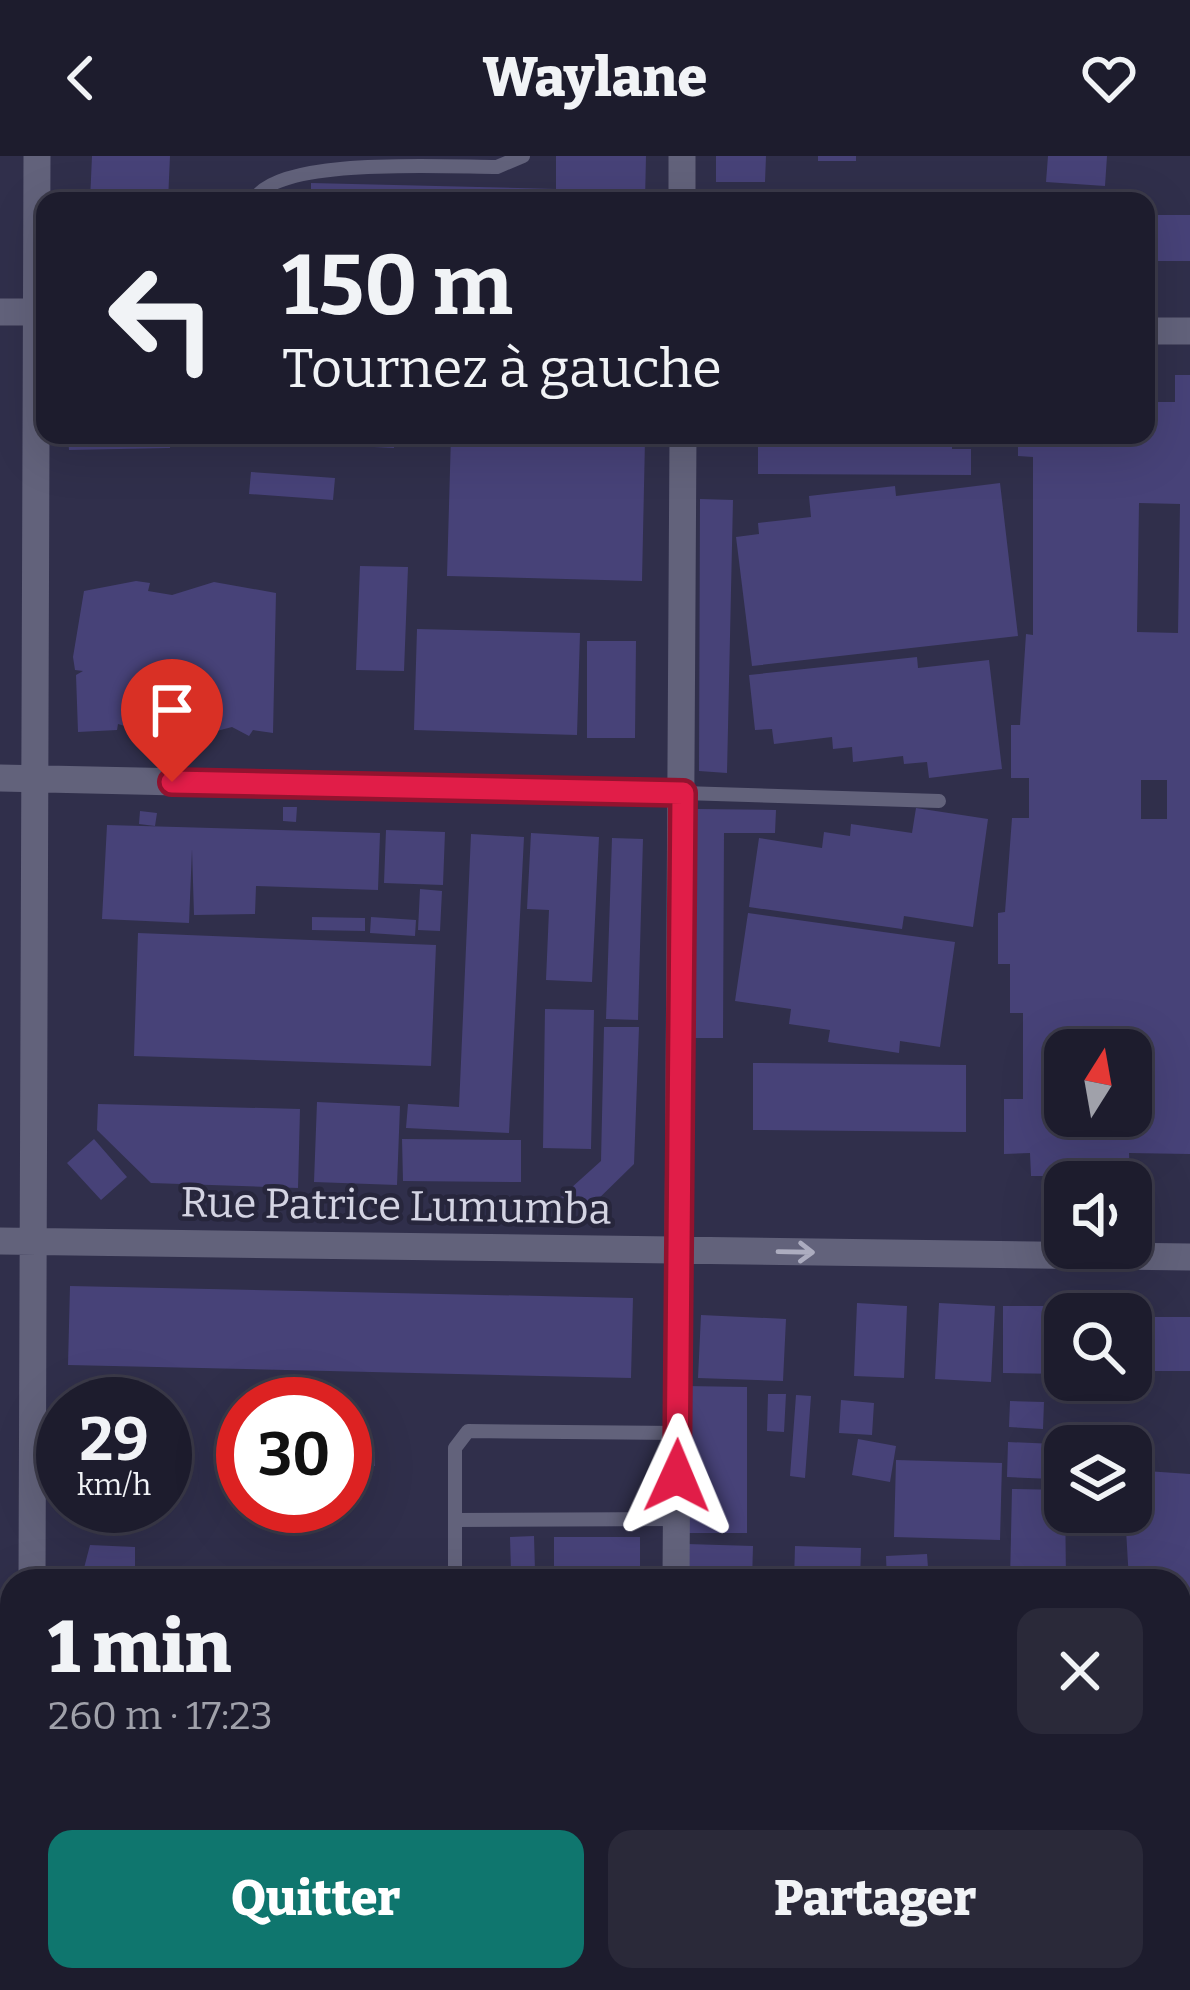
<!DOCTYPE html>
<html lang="fr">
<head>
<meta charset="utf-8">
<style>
  body { margin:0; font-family:Bitter,serif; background:#2a2939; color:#f1f3f6; height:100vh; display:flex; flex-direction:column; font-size:45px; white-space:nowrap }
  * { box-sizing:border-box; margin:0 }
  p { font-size:39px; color:#a0a1aa }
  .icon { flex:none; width:66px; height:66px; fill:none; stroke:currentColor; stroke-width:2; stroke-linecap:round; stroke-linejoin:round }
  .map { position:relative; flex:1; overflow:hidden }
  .details { position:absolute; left:0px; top:1413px; width:1191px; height:423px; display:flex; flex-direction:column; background:#1d1c2d; border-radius:36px 36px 0 0; box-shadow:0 12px 48px #0002,0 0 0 3px #3b3a49 }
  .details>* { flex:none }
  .guide { position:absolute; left:36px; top:36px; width:1119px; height:252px; border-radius:24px; box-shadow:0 12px 48px #0002,0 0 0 3px #3b3a49; background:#1d1c2d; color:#f1f3f6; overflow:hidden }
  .needle { width:78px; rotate:11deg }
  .tools { position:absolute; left:1044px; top:873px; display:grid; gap:24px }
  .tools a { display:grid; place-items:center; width:108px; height:108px; border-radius:24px; background:#1d1c2d; box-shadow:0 12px 48px #0002,0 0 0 3px #3b3a49; font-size:60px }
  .speed { position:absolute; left:36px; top:1221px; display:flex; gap:24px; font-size:60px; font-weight:700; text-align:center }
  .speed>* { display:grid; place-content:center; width:156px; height:156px; border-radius:50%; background:#1d1c2d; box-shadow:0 12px 48px #0002,0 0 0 3px #3b3a49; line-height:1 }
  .speed small { font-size:30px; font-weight:400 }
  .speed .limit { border:18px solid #d22; background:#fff; color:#111 }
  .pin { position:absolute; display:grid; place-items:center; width:102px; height:102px; color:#fff; margin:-123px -51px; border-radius:50% 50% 50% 0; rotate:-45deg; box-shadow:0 0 12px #0007 }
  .pin .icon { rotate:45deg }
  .me { position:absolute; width:132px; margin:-66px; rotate:1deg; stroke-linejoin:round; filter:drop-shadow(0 0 9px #0008) }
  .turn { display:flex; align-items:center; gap:42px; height:252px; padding:0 48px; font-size:54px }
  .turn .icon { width:156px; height:156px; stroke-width:2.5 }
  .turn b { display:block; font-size:84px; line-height:102px }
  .round { display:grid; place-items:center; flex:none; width:126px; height:126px; border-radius:24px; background:#2a2939 }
  .summary { display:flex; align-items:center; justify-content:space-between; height:204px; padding:0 48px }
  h1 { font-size:72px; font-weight:800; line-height:90px }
  .action { display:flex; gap:24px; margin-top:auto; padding:24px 48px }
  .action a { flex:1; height:138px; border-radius:24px; background:#0f766e; color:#fff; font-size:48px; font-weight:800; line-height:138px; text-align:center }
  .action a+a { background:#2a2939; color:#f1f3f6 }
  header { display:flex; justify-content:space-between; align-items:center; height:156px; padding:0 48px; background:#1d1c2d; font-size:54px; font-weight:800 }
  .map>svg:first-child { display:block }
  .built { fill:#302f4b; fill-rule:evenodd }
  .building { fill:#474278; fill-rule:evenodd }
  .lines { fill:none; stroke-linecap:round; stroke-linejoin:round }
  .lane { stroke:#62627b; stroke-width:14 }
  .street { stroke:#62627b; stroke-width:27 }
  .oneway { stroke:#acacbf }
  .route-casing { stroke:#92132f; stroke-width:30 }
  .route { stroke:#e11d48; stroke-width:21 }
  .labels { text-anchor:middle; stroke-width:9; stroke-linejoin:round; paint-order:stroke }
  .street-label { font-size:42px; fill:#d4d4e3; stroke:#27263c }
</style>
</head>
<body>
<header><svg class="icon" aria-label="back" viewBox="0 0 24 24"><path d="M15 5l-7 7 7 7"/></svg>Waylane<svg class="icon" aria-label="heart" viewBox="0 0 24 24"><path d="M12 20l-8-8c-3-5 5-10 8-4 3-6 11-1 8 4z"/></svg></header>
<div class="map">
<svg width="1190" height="1834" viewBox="0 0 1190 1834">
  <rect width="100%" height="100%" fill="#27263c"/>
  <path class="built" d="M0 0H1190V1834H0ZM45 45H1146V279H45ZM1065 894H1131V960H1065ZM1065 1026H1131V1092H1065ZM1065 1158H1131V1224H1065ZM63 1248H165V1350H63ZM243 1248H345V1350H243ZM1065 1290H1131V1356H1065ZM12 1425H1179V1824H12Z"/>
  <path class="building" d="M92 0H170L168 45H90Z
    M556 0H646L645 45H311V27L556 33Z
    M716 0H766L765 26H716Z
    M818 0H856V5H818Z
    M1048 0H1107L1105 30 1046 26Z
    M714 34H851L852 45H715Z
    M1019 36 1103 39 1102 45H1019Z
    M1146 59H1190V105H1146Z
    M1175 219H1190V998L1129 997 1130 1020H1031L1030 997 1004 998V943H1023V857H1010V808H998V757L1005 756 1012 662H1029V622H1011V569H1020L1026 478 1033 479V301L1018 300V279H1146V246H1175ZM1139 347 1180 348 1178 477 1137 476ZM1141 624H1167V663H1141ZM1065 894H1131V960H1065Z
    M68 279H170V292L69 294Z
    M177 279H285V286L177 284Z
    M292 279H395L394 292 292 287Z
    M451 279 645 284 642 425 447 420Z
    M792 279H952V293H971V319L758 318V291H792Z
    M251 316 335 322 333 344 249 338Z
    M1000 327 1018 480 752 510 736 381 759 378 758 367 811 361 809 340 895 330 896 340Z
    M700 343 733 344 727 617 699 615Z
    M360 410 408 411 404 515 356 514Z
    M136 425 150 427 148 435 172 439 214 426 276 437 273 577 253 574 249 580 232 571 213 576 174 565 142 575 118 568 117 574 78 576 76 519 83 515 75 514 73 501 84 435Z
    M417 473 580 477 577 579 414 574Z
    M587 485H636L635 582H587Z
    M917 501 918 512 989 504 1002 613 929 622 927 606 904 608 903 600 853 606 852 591 833 593 832 581 774 588 772 573 755 574 749 519Z
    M283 651H297L296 666 283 665Z
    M916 652 988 663 973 771 904 760 902 773 749 751 759 682 822 692 824 676 850 680 851 668 912 677Z
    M697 653 776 654 775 677H724L723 882H695Z
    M140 655 157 657 155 670 139 668Z
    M107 669 380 677 378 734 256 730 255 758 194 759 192 693 189 767 102 763Z
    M386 674 445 676 443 729 384 727Z
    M531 677 599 681 592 826 546 824 549 754 527 753Z
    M471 678 524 681 509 977 406 972 408 948 459 951Z
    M612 682 643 683 638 864 606 863Z
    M420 733 442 735 440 775 418 774Z
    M748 757 955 786 940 891 900 885 899 897 828 886 830 874 789 868 791 853 735 845Z
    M312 761 365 762V775L312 774Z
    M371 761 416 764 415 780 370 777Z
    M138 777 436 789 431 910 134 900Z
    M545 853 594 854 591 993 543 992Z
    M604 871H639L634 1008 587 1054 561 1041 601 1005Z
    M753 907 966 909V976L753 974Z
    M317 946 400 950 397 1029 314 1026Z
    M98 948 300 953 298 1032 151 1027 97 974Z
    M94 983 127 1021 101 1044 67 1007Z
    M402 983 521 984V1026L403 1025Z
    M70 1130 633 1142 631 1222 68 1209Z
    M857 1147 907 1150 904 1222 854 1220Z
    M939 1147 995 1150 991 1226 935 1223Z
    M1003 1150H1074V1158H1065V1218L1003 1217Z
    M701 1159 786 1163 783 1225 698 1222Z
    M1131 1161H1190V1215H1131Z
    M686 1230 747 1231V1377H685Z
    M87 1231 116 1232V1248H86Z
    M768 1238H786L784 1276 767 1275Z
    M796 1239 811 1240 805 1322 790 1320Z
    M841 1244 874 1247 872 1279 839 1277Z
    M1010 1245 1044 1246 1043 1273 1009 1271Z
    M858 1283 896 1290 890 1326 852 1319Z
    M1008 1286 1055 1288 1053 1323 1007 1321Z
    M356 1296H375V1310H356Z
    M896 1304 1002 1307 1000 1384 894 1381Z
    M1131 1314 1190 1318V1472L1179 1470V1425H1129L1125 1356H1131Z
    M1012 1333 1065 1334 1066 1425H1010Z
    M534 1380 535 1415 511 1416 510 1381Z
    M554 1381H640V1425H554Z
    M687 1388 753 1390 752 1425H686Z
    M90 1389 135 1391V1425H91L83 1416Z
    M795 1390 861 1392 860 1425H794Z
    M927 1398 929 1425H887L886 1400Z
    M341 1413 342 1425H325V1414Z
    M91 1824H154L155 1834H91Z
    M180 1824H262V1834H180Z
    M446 1824H627V1834H532Z
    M760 1824H775L776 1834H761Z
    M1004 1824H1028V1834H1004Z
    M755 1825V1834H736V1826Z"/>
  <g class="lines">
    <path class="lane" d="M254 45C273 0 447 11 497 11L523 0
      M683 637 939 645
      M455 1364 676 1363
      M455 1425V1292L468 1275 678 1277
      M1143 1829V1824"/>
    <path class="street" d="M682 45V0
      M0 156H45
      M1146 175H1190
      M0 622 683 637
      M0 1085 1190 1101
      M32 1425 37 0
      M676 1425 683 279
      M1179 1676H1190
      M30 1834V1824
      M669 1834V1824"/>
  </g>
  <defs><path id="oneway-shaft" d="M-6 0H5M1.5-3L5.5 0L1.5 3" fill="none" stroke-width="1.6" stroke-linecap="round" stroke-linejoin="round" transform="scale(3)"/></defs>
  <use class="oneway" href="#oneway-shaft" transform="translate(796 1096) rotate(1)"/>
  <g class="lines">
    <defs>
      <path id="route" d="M172 626 683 637 677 1320"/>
    </defs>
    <use href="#route" class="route-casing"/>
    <use href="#route" class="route"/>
  </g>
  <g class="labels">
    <g class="street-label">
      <text transform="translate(396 1049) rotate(1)" y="15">Rue Patrice Lumumba</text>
    </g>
  </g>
</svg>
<div class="tools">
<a><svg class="needle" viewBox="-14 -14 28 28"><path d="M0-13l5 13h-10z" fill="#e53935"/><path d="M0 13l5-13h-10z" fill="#a0a1aa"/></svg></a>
<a><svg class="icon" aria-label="sound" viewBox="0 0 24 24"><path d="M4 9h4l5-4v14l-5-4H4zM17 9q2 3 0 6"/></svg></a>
<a><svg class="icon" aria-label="search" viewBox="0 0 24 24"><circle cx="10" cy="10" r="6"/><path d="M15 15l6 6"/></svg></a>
<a><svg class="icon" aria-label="layers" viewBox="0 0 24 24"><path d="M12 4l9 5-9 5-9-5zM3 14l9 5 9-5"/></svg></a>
</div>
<div class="speed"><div>29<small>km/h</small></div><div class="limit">30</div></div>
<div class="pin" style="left:172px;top:626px;background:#d93025"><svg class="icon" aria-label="arrive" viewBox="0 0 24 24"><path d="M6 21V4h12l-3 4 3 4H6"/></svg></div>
<svg class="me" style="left:677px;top:1320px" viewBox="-20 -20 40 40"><path d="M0-17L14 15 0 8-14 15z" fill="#e11d48" stroke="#fff" stroke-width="4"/></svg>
<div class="guide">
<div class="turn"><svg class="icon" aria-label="left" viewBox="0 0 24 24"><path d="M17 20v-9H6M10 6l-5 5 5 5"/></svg><div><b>150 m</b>Tournez à gauche</div></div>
</div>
<section class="details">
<div class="summary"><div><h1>1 min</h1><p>260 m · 17:23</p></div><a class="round"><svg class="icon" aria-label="close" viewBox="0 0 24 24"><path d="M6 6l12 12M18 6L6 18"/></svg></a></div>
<div class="action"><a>Quitter</a><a>Partager</a></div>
</section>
</div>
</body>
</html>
